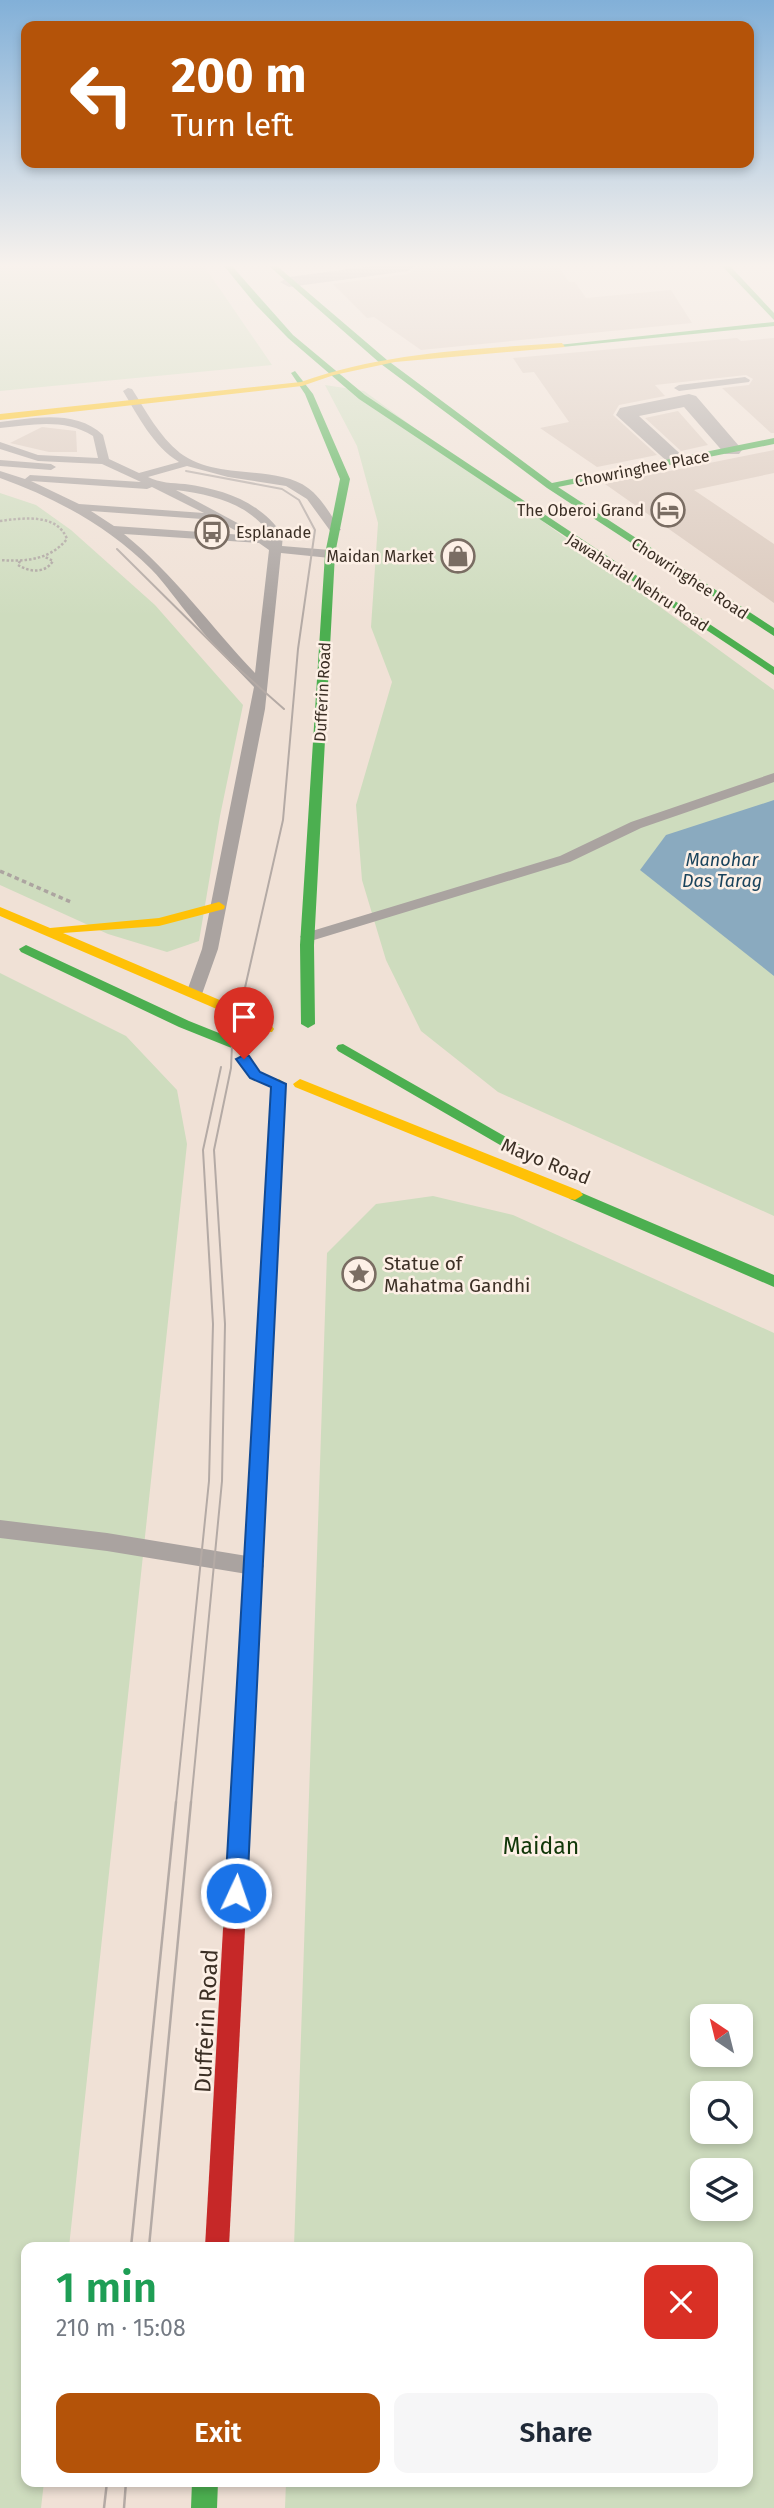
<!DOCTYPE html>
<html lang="en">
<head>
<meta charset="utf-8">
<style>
  body { margin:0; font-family:"Fira Sans",sans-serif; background:#f6f6f7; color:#1f2937; height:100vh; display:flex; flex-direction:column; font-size:26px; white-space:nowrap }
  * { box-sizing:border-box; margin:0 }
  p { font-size:23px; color:#747a83 }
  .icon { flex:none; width:38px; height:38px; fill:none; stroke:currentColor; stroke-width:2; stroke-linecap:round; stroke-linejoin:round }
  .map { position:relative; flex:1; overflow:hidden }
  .side { position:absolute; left:21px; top:2242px; width:732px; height:245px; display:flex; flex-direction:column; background:#fff; border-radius:14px; box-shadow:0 4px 10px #0003 }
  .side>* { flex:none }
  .hud { position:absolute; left:21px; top:21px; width:733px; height:147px; border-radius:14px; box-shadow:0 4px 10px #0003; background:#b45309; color:#fff; overflow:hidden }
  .needle { width:46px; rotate:325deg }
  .controls { position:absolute; left:690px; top:2004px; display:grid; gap:14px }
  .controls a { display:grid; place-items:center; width:63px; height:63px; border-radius:14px; background:#fff; box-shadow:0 4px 10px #0003; font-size:35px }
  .pin { position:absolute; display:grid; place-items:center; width:60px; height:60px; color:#fff; margin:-72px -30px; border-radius:50% 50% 50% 0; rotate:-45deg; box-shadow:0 0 7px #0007 }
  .pin .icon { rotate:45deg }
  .me { position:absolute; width:77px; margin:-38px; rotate:3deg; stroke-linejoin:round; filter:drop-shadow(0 0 5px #0008) }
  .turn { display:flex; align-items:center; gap:24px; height:147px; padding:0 35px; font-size:32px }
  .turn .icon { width:91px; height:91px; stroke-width:2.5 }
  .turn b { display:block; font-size:49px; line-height:60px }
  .round { display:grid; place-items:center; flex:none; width:74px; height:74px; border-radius:14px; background:#f6f6f7 }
  .headline { display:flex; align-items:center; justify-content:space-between; height:119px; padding:0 35px }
  h1 { font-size:42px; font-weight:600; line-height:52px; color:#1e9e55 }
  .action { display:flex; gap:14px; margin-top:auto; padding:14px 35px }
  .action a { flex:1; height:80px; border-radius:14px; background:#b45309; color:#fff; font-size:28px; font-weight:600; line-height:80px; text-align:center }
  .action a+a { background:#f6f6f7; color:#1f2937 }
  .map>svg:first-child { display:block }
  .green { fill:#cedcbe; fill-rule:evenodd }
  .water { fill:#8aaabf }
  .building { fill:#dbcabe }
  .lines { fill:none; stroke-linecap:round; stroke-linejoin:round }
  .path-far1 { stroke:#aca4a0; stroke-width:2.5; stroke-dasharray:2.5 2; stroke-linecap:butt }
  .path { stroke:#aca4a0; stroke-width:3.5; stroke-dasharray:4.5 3.5; stroke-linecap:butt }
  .lane { fill:#aaa3a0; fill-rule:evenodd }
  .street { fill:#aaa3a0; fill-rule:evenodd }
  .fast { fill:#4caf50; fill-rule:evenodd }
  .slow { fill:#ffc107; fill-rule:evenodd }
  .jam { fill:#c62828; fill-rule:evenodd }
  .tram-far1 { stroke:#b4aaa5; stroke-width:2 }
  .tram { stroke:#b4aaa5; stroke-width:2.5 }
  .route { fill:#1a73e8; stroke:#114b97; stroke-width:2 }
  .labels { text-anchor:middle; stroke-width:5; stroke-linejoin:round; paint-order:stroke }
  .far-street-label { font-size:16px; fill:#3b2f25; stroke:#fdf0e6 }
  .far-poi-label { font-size:16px; fill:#3b2f25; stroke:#fdf0e6; text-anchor:end }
  .far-water-label { font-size:18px; font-style:italic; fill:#19435c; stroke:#fdf0e6 }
  .street-label { font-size:19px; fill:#3b2f25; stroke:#fdf0e6 }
  .poi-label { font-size:19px; fill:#3b2f25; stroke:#fdf0e6; text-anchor:start }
  .near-park-label { font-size:23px; fill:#113709; stroke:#fdf0e6 }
  .near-street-label { font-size:23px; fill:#3b2f25; stroke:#fdf0e6 }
</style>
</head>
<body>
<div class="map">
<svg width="774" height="2508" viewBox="0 0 774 2508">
  <rect width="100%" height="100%" fill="#f0e1d6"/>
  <path class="green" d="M0 266H204L272 365 0 391Z
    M325 385 364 391 774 690V1216L498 1092 421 1031 386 960 362 880 356 805 392 682 371 627 378 523 357 446Z
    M0 493 36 505 71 530 155 605 243 705 220 816 199 941 167 952 108 934 0 885Z
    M0 973 126 1036 177 1090 187 1144 69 2247H26V2482H44L41 2508H0Z
    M433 1196 513 1215 774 1333V2508H285L286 2482H747V2247H294L327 1253 376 1204ZM740 2016V2054H702V2016ZM702 2093H740V2132H702ZM740 2170V2208H702V2170Z"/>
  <path class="water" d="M774 800V976L640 870 666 835Z"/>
  <path class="building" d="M418 266H558L569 282H575L586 298 671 290 692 323 421 350 374 317 367 318 333 284 408 274Z
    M737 338 741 341 774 338V433H771L722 388 749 385 753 379 746 375 655 385 665 396 619 405 613 415 657 455 597 467 540 428 569 422 534 372 523 373 513 358Z
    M678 411 708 445 681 451 645 418Z
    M42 427 76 431 77 452H49L10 443Z
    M774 450V473L694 490 774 544V603L605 484Z"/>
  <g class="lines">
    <path class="path-far1" d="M0 521C23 518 57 513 67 539 50 560 25 562 0 560
      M20 561 18 565C29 572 45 574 53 561L43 556"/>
    <path class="path" d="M0 871 73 903"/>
    <path class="lane" d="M745 377 750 380 749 382 679 391 674 388 679 385Z
      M128 388 132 389C146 411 159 436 180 453 217 481 276 464 308 488 322 498 331 516 341 530L331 532 307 499 286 486 228 477 187 466 148 477C160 483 172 483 185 484 225 490 259 501 283 535L282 546 330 550 336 554 330 558 281 553 265 709 218 949 202 994 194 999 186 994 202 949 254 687C233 665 211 643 192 619 178 603 166 584 151 569 109 527 56 498 0 478V471L25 479 30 475 141 482 102 464 38 461 0 449V442L38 455 98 458 93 436C64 418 32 425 0 428V422C33 418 76 409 103 435L109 459 139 473 179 462C153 446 138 416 123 391ZM31 481 147 489 152 487 204 513 79 504ZM176 490C213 495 248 503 271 535V541ZM91 511 216 520 244 535 114 526ZM124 534 259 543 269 550 255 673C211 627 174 574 124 534Z
      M0 460 51 464 56 467 51 470 0 466Z
      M774 773V782L641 828 570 862 314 940 308 942 300 937 302 934 560 856 631 822Z
      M0 1520 107 1533 253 1557 261 1560 264 1566 261 1572 253 1575 107 1551 0 1538Z"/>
    <path class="street" d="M371 266H416L408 271 289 287 280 282 289 277Z
      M689 394 696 396 739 446 742 450 739 454H725L684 407 639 416 688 461 685 465H671L616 415 620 408Z"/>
    <path class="fast" d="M224 266H232L293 335 365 395 774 667V675L359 399 288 338 256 305Z
      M269 266H277L387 360 552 483 774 438V444L558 487 774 628V636L547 488 381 364Z
      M722 266H730L774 313V320Z
      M774 322V326L562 347 558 345Z
      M295 371 313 394 350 479 335 554 314 945 315 1024 308 1028 301 1024 300 945 325 554 340 479 305 394 291 373Z
      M26 945 189 1021 249 1045 251 1048 244 1052 239 1051 179 1027 21 952 19 949Z
      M343 1044 529 1150 531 1153 529 1156H519L338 1051 336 1048 338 1045Z
      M575 1190 774 1275V1287L570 1199 567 1195Z
      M270 1247 278 1252 245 1929 242 1936 234 1939 226 1936 223 1929 262 1252Z
      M192 2482H218L217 2508H191Z"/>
    <path class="slow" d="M562 343 565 347 395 362 334 375 302 386 0 420V414L301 382C385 352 474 349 562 343Z
      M219 902 225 906 224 909 159 926 63 933 236 1007 272 1026 274 1029 272 1032H262L226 1013 0 916V907L50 928 159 918Z
      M279 1079 286 1084 278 1252 270 1257 262 1252 272 1084Z
      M300 1079 580 1191 583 1195 575 1200 570 1199 295 1087 293 1084Z"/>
    <path class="jam" d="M234 1919 242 1922 245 1929 229 2247H205L223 1929 226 1922Z"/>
    <path class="tram-far1" d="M186 471 282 489 299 500 315 530 298 649 283 820 232 1045 231 1068 214 1150 225 1324 222 1481 191 1803
      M117 549 232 663 284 709
      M176 1803 209 1481 213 1324 203 1150 221 1067"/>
    <path class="tram" d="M131 2247 176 1802
      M149 2247 191 1802
      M104 2508 107 2482
      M124 2508 126 2482"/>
  </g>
  <linearGradient id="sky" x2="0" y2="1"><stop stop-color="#82b0d8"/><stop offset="0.43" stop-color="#f8f2ed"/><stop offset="1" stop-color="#f8f2ed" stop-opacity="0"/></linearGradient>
  <rect width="774" height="617" fill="url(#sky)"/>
  <path class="route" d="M244 1055 249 1056 260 1072 286 1084 247 1893 244 1900 236 1903 228 1900 225 1893 271 1087 250 1078 236 1059Z"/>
  <defs>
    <symbol id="hotel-ring" viewBox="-11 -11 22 22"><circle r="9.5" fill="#fdf0e6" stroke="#7a6d63" stroke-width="1.5"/><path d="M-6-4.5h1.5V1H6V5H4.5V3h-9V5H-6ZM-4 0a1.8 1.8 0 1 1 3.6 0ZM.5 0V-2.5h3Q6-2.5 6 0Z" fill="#7a6d63"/></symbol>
    <symbol id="bus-ring" viewBox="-11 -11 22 22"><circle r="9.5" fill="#fdf0e6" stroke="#7a6d63" stroke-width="1.5"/><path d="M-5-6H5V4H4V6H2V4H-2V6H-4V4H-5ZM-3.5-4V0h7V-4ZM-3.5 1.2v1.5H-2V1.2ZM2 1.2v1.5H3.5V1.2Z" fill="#7a6d63"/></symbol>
    <symbol id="shop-ring" viewBox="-11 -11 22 22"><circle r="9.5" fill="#fdf0e6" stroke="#7a6d63" stroke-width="1.5"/><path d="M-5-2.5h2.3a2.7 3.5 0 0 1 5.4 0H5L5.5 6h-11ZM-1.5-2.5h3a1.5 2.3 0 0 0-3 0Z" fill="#7a6d63"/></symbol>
    <symbol id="sight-ring" viewBox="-11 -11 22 22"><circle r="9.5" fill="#fdf0e6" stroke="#7a6d63" stroke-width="1.5"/><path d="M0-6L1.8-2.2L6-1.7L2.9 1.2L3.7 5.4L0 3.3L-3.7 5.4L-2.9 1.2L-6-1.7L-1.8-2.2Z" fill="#7a6d63"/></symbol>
  </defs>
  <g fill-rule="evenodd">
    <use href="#hotel-ring" x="649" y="491" width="38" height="38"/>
    <use href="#bus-ring" x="193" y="513" width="38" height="38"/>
    <use href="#shop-ring" x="439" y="537" width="38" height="38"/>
    <use href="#sight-ring" x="340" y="1255" width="38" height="38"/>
  </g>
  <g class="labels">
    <g class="far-street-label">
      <text transform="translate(642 468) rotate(-11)" y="6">Chowringhee Place</text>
      <text transform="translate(690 578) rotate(33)" y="6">Chowringhee Road</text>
      <text transform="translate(638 582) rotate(33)" y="6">Jawaharlal Nehru Road</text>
      <text transform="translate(322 692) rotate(-87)" y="6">Dufferin Road</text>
    </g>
    <g class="far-poi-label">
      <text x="644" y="516">The Oberoi Grand</text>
      <text x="236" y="538" text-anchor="start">Esplanade</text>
      <text x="434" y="562">Maidan Market</text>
    </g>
    <g class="far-water-label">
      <text x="722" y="866">Manohar<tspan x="722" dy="21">Das Tarag</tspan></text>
    </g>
    <g class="street-label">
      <text transform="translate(546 1161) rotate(22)" y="7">Mayo Road</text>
    </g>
    <g class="poi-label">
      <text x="384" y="1270">Statue of<tspan x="384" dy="22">Mahatma Gandhi</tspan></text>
    </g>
    <g class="near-park-label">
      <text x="541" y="1854">Maidan</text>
    </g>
    <g class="near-street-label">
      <text transform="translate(206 2021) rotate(-87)" y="8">Dufferin Road</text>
    </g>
  </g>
</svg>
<div class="controls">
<a><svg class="needle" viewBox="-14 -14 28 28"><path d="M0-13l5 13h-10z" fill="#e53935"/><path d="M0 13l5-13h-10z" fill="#747a83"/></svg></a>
<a><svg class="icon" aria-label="search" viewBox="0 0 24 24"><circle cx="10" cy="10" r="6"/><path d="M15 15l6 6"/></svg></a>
<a><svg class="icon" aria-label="layers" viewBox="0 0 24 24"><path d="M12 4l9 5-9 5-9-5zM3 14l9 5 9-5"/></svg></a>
</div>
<div class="pin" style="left:244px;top:1059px;background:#d93025"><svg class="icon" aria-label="arrive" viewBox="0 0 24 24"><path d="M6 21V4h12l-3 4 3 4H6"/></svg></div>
<svg class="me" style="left:236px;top:1893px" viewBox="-20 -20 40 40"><circle r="17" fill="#1a73e8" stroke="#fff" stroke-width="3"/><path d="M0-11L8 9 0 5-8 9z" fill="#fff"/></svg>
<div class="hud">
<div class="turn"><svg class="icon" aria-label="left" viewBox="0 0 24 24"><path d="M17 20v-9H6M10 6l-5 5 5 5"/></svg><div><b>200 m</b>Turn left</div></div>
</div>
<section class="side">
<div class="headline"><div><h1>1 min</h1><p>210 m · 15:08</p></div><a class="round" style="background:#d93025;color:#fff"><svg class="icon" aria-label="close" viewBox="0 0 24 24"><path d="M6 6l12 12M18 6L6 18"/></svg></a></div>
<div class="action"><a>Exit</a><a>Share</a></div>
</section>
</div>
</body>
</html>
